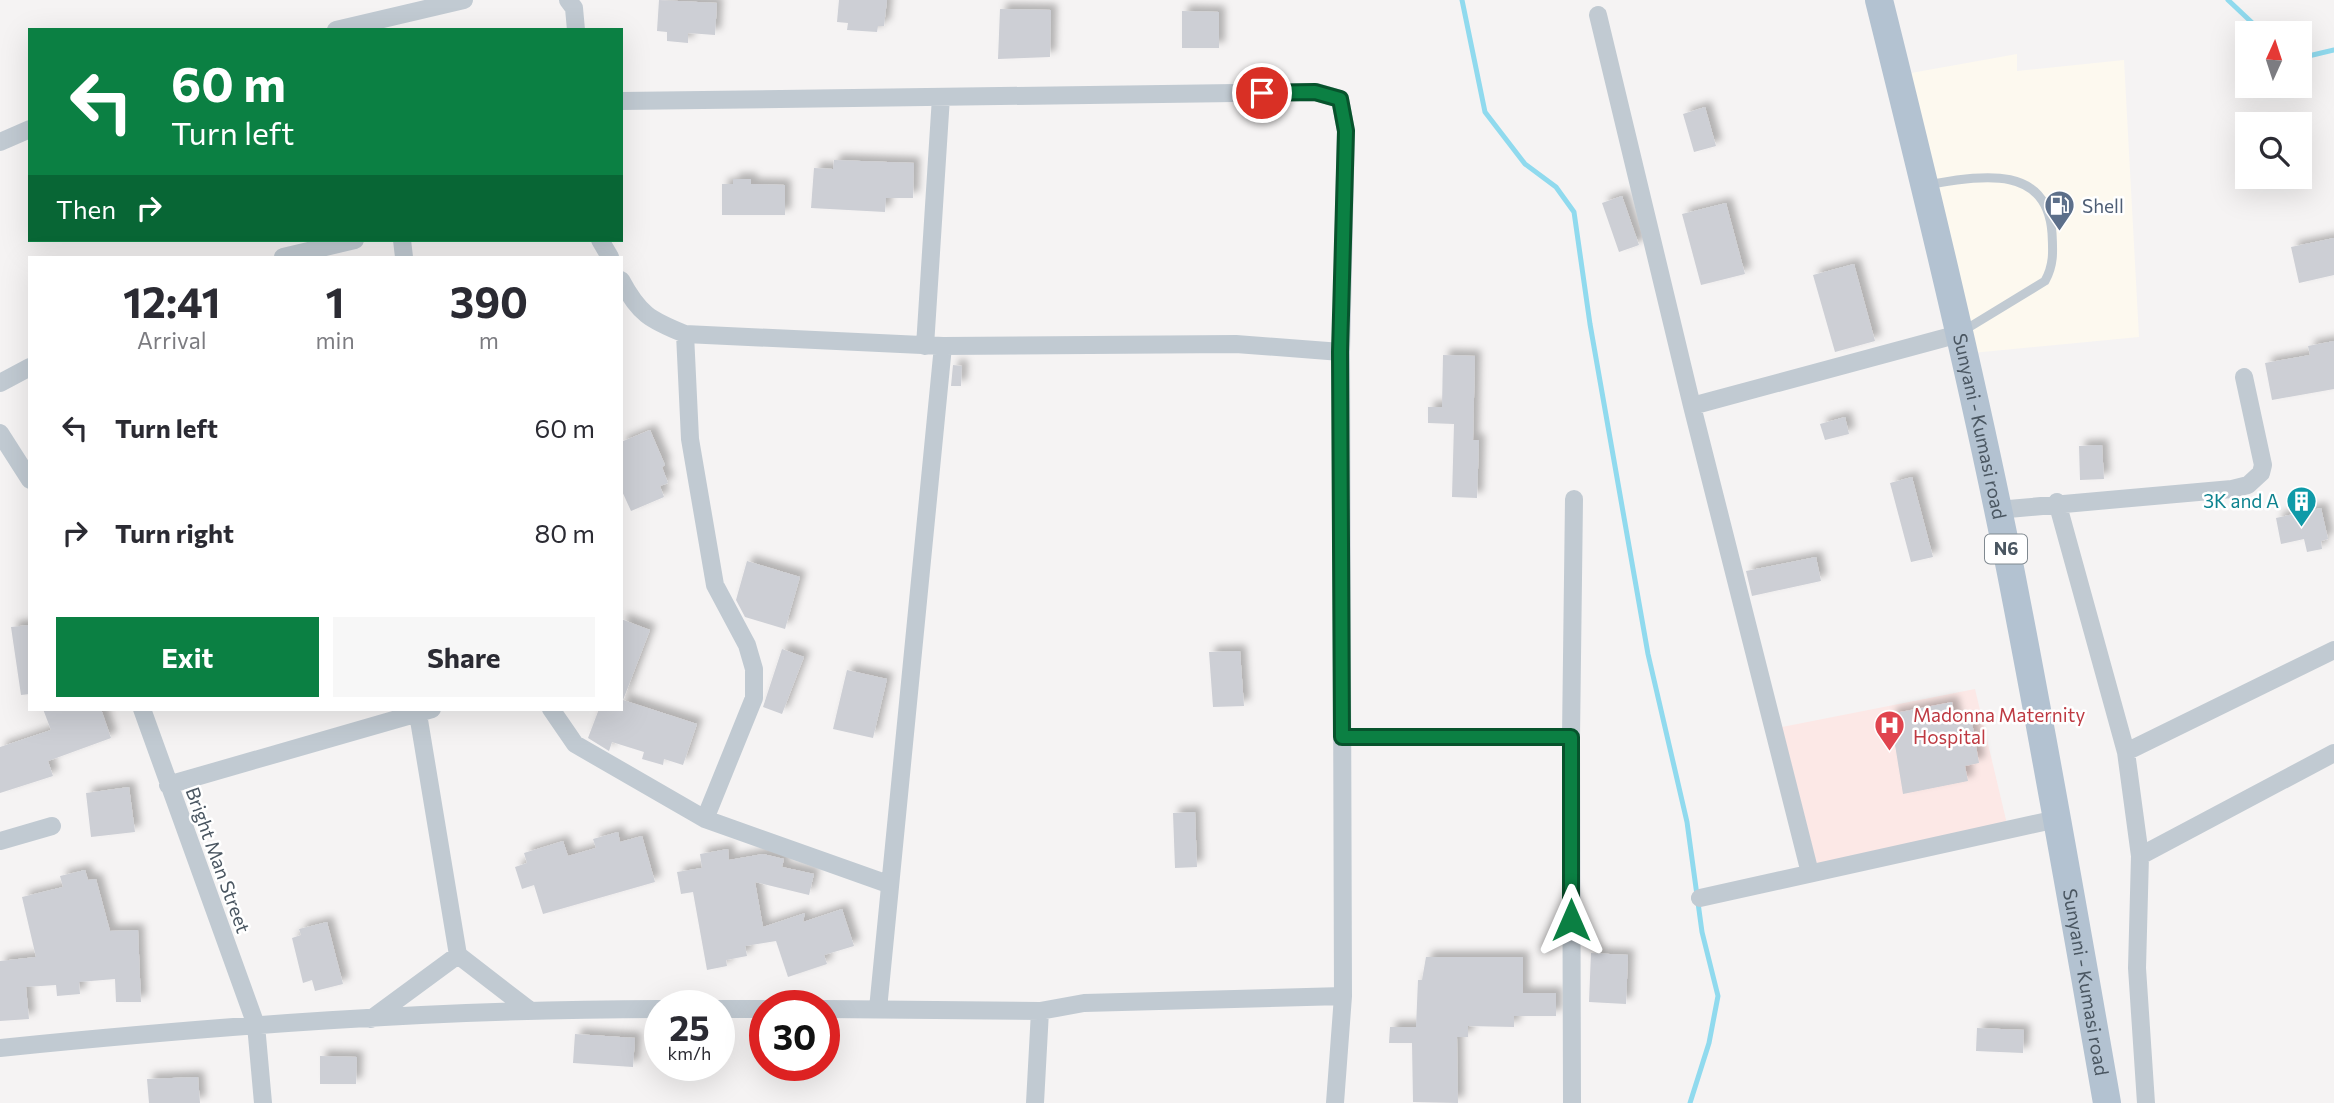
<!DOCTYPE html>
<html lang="en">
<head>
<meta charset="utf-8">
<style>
  body { margin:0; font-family:Commissioner,sans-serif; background:#f7f7f7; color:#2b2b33; height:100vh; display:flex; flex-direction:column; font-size:26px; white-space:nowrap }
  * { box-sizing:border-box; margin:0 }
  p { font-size:23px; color:#7c7c81 }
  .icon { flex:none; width:38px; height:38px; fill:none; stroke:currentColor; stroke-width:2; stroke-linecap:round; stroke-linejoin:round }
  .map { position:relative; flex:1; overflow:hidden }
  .details { position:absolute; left:28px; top:256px; width:595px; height:455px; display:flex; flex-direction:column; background:#fff; border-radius:0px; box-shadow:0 7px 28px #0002 }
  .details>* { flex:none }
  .guide { position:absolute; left:28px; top:28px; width:595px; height:214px; border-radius:0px; box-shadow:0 7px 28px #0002; background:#0b8043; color:#fff; overflow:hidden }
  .needle { width:46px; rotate:3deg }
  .tools { position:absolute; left:2235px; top:21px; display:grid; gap:14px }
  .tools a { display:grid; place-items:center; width:77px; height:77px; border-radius:0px; background:#fff; box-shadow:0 7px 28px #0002; font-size:35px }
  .speed { position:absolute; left:644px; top:990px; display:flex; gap:14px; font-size:35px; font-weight:700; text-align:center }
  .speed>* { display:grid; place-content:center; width:91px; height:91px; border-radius:50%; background:#fff; box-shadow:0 7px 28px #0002; line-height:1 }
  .speed small { font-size:18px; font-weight:400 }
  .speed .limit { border:10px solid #d22; background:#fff; color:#111 }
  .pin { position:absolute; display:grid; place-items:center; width:60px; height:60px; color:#fff; margin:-30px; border:4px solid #fff; border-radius:50%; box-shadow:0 2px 7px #0007 }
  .me { position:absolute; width:77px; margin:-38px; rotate:0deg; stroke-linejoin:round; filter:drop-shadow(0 0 5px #0008) }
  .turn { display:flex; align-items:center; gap:24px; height:147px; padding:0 28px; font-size:32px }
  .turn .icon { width:91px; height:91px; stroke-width:2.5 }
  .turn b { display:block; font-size:49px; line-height:60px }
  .then { display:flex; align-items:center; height:66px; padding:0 28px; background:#0003; gap:14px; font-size:26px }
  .eta { display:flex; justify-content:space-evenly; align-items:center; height:119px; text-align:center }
  .eta b { font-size:42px; font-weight:700; line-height:49px }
  .action { display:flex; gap:14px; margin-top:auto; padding:14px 28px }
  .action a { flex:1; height:80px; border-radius:0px; background:#0b8043; color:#fff; font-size:28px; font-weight:700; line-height:80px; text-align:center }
  .action a+a { background:#f7f7f7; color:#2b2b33 }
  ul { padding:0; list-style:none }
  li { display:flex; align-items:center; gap:21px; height:105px; padding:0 28px }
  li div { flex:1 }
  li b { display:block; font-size:26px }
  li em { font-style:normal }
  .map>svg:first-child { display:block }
  .commercial { fill:#fdf9ef }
  .medical { fill:#fce8e6 }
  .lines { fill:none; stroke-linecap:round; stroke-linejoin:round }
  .stream { stroke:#90daee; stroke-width:5 }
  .building { fill:#cdcfd5; filter:url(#shadow) }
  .lane { stroke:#c1cad2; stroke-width:9 }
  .street { stroke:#c1cad2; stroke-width:18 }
  .primary { stroke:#b3c2d1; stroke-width:28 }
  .route-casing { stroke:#07532c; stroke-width:18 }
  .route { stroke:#0b8043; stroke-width:12 }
  .labels { text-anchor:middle; stroke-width:5; stroke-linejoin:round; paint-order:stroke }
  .shield { fill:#fff; stroke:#808990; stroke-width:2 }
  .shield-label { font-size:18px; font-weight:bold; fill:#4a5661 }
  .service-label { font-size:19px; fill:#4e5e75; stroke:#fff; text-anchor:start }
  .street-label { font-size:19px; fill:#4a5661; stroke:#fff }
  .culture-label { font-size:19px; fill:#0d838f; stroke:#fff; text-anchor:end }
  .health-label { font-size:19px; fill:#be3a42; stroke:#fff; text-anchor:start }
</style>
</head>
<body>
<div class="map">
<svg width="2334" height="1103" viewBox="0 0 2334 1103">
  <defs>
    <filter id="shadow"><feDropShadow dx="6" dy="-6" stdDeviation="3.5" flood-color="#0004"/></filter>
  </defs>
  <rect width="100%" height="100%" fill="#f5f3f3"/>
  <path class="commercial" d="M2017 54V71L2124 60 2139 337 1972 353 1911 73Z"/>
  <path class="medical" d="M1975 689 2007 824 1817 865 1782 727Z"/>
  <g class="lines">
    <path class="stream" d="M1462 0 1485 112 1525 164 1556 187 1574 212 1590 324 1648 654 1687 822 1702 932 1718 996 1709 1043 1690 1103
      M2228 0 2263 33
      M2300 58 2334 50"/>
  </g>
  <path class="building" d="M659 0 717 3 715 35 688 33V43L667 41V32L657 31Z
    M839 0H887L884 26H878L877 32 847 30 848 23 837 22Z
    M1000 9 1051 10 1050 57 998 59Z
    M1182 11 1219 12V48H1182Z
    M1705 107 1716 146 1694 152 1683 114Z
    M834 160 914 163 913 198H886L885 212 811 208 814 168 833 169Z
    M733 179H751V184L785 185V215H722V184H733Z
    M1622 196 1639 245 1619 252 1602 203Z
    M1726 203 1745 274 1701 285 1682 214Z
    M2334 238V275L2299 283 2291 247Z
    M1854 264 1875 341 1835 352 1813 275Z
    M2334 341V389L2272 400 2265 363 2310 355 2308 346Z
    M1443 355 1475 356 1473 440H1479L1477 498 1452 497 1454 424 1428 423V407H1442Z
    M953 365 962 366 961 386H951Z
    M1845 417 1849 434 1825 440 1820 424Z
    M650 430 665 465 662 467 668 483 660 486 664 497 631 511 621 489V442Z
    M2102 445 2104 479 2080 480 2079 446Z
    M1912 477 1933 557 1911 562 1890 483Z
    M2321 508 2328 539 2321 541 2322 549 2307 552 2304 539 2281 544 2276 518Z
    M1816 557 1821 581 1752 596 1746 571Z
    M747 561 800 577 785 629 745 617 736 600Z
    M621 619 650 630 623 700 697 724 683 765 664 759 663 765 642 759 644 752 612 742 609 751 588 738 599 709H621Z
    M30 625V694L21 695 11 627Z
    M782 649 804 657 782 714 763 707Z
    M1240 651 1244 706 1213 707 1209 652Z
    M847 670 887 679 873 738 833 729Z
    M1952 702 1957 725 1972 722 1979 763 1965 766 1968 781 1903 794 1890 714Z
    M43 709H101L111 738 48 761 53 776 0 793V747L51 730Z
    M129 787 135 832 91 837 86 793Z
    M1195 812 1197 867 1175 868 1173 813Z
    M618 832 620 842 642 836 655 882 543 914 534 885 522 889 515 867 527 863 524 853 563 841 568 856 596 848 593 839Z
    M728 849 729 860 763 854 784 859 782 867 814 874 809 895 755 882 763 927 805 913 803 922 842 909 854 946 824 955 827 964 788 977 776 941 745 946 747 956 726 960 727 966 707 970 693 892 681 894 677 872 702 868 700 854Z
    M85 870 88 880 96 879 110 931 138 930 141 1002H116L115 979 79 982 80 994 57 996 56 985 26 987 29 1019 0 1021V961L36 957 22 897 63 887 60 876Z
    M327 922 343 984 315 991 312 980 303 983 292 938 301 935 299 929Z
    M1591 953 1628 955 1626 1004 1589 1002Z
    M1426 957H1523V993H1556V1016H1514V1027L1468 1026V1037H1457L1458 1103 1413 1102 1412 1043H1389L1390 1027H1416L1418 980H1422Z
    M1977 1028 2024 1030 2023 1053 1976 1051Z
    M575 1034 635 1038 633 1067 573 1063Z
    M320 1056 357 1057 356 1084H320Z
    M198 1077 200 1103H149L147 1079Z"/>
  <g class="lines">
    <path class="lane" d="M1926 185C1976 177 2047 161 2052 233 2053 251 2054 265 2045 281L1963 331"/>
    <path class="street" d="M568 0 574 8 576 30
      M1598 15 1692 406 1810 873
      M336 30 464 0
      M621 101 1316 92 1340 99 1346 131 1341 352 1343 996 1335 1103
      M0 142 30 129
      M402 240 404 257
      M600 240 610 257
      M283 257 355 240
      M621 280C639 314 650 320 685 334L943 346 1236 344 1341 352
      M685 334 690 439 715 585 747 645 754 669V698L705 819
      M925 346 941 97
      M0 383 30 367
      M1692 406 1959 334
      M0 433 30 480
      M2057 502 2126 752 2140 856 2137 968 2146 1103
      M1997 510 2232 489 2248 485 2261 473 2263 465 2244 377
      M142 709 256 1025 263 1103
      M551 709 575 744 705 819 888 884
      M418 714 458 955 528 1009
      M1342 737H1571
      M2126 752 2334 650
      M168 785 432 709
      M0 841 52 826
      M2140 856 2334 753
      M1700 898 2057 819
      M719 1009H765
      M824 1009 1040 1011 1084 1003 1343 996
      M878 1009 943 346
      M371 1019 458 955
      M0 1048C219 1026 439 1009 660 1009
      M1035 1103 1040 1011
      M1572 1103 1571 737 1574 499"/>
    <path class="primary" id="s1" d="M1879 0C1926 189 1972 378 2010 568 2045 746 2076 924 2107 1103"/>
  </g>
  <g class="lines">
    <defs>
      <path id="route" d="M1262 93 1315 92 1340 99 1346 131 1340 352 1342 737H1571V920"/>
    </defs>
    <use href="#route" class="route-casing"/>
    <use href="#route" class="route"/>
  </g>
  <defs>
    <symbol id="fuel-pin" viewBox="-11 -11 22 30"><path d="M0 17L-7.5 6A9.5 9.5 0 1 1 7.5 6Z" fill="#5c6f8a" stroke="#fff"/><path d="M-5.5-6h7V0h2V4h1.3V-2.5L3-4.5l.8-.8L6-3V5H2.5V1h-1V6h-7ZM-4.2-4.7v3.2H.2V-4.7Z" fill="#fff"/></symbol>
    <symbol id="building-pin" viewBox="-11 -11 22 30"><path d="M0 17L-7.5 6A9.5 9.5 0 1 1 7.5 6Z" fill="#0f9aa8" stroke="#fff"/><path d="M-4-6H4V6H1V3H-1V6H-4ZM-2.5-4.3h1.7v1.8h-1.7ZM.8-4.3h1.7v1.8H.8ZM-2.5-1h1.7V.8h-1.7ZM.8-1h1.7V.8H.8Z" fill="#fff"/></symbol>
    <symbol id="hospital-pin" viewBox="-11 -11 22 30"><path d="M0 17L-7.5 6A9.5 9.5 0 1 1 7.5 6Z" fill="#e0444e" stroke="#fff"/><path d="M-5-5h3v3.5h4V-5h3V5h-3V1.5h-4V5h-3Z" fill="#fff"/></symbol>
  </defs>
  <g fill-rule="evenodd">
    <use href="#fuel-pin" x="2042" y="188" width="35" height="47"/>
    <use href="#building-pin" x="2284" y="484" width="35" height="47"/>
    <use href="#hospital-pin" x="1872" y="708" width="35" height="47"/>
  </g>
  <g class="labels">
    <rect class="shield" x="1985" y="534.5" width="42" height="29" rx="5"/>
    <g class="shield-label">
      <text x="2006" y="555">N6</text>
    </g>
    <g class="service-label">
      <text x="2082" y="213">Shell</text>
    </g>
    <g class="street-label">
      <text dy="7" stroke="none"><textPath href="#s1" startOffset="438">Sunyani - Kumasi road</textPath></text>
      <text transform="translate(218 860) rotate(70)" y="7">Bright Man Street</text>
      <text dy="7" stroke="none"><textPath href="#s1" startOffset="1004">Sunyani - Kumasi road</textPath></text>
    </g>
    <g class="culture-label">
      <text x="2279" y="508">3K and A</text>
    </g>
    <g class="health-label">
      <text x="1913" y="722">Madonna Maternity<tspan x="1913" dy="22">Hospital</tspan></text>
    </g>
  </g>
</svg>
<div class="tools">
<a><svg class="needle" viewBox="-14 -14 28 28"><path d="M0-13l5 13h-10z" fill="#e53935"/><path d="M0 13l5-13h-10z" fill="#7c7c81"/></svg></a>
<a><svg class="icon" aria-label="search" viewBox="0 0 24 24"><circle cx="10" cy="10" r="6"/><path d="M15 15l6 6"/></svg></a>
</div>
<div class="speed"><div>25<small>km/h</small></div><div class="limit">30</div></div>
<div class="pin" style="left:1262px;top:93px;background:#d93025"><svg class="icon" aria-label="arrive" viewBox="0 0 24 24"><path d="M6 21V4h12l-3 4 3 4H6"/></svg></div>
<svg class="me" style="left:1571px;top:920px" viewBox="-20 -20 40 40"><path d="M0-17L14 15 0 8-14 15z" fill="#0b8043" stroke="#fff" stroke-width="4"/></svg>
<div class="guide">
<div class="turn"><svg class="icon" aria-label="left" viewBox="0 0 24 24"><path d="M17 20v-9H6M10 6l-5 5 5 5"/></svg><div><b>60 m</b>Turn left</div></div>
<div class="then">Then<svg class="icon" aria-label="right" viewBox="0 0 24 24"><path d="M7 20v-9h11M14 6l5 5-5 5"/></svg></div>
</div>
<section class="details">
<div class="eta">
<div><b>12:41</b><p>Arrival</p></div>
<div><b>1</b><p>min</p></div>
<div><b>390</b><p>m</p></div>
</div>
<ul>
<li><svg class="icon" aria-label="left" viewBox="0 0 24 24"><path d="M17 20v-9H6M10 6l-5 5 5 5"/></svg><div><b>Turn left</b></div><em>60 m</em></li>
<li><svg class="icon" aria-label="right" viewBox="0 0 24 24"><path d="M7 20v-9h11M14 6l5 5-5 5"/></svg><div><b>Turn right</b></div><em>80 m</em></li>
</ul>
<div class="action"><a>Exit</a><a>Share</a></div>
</section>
</div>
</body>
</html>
